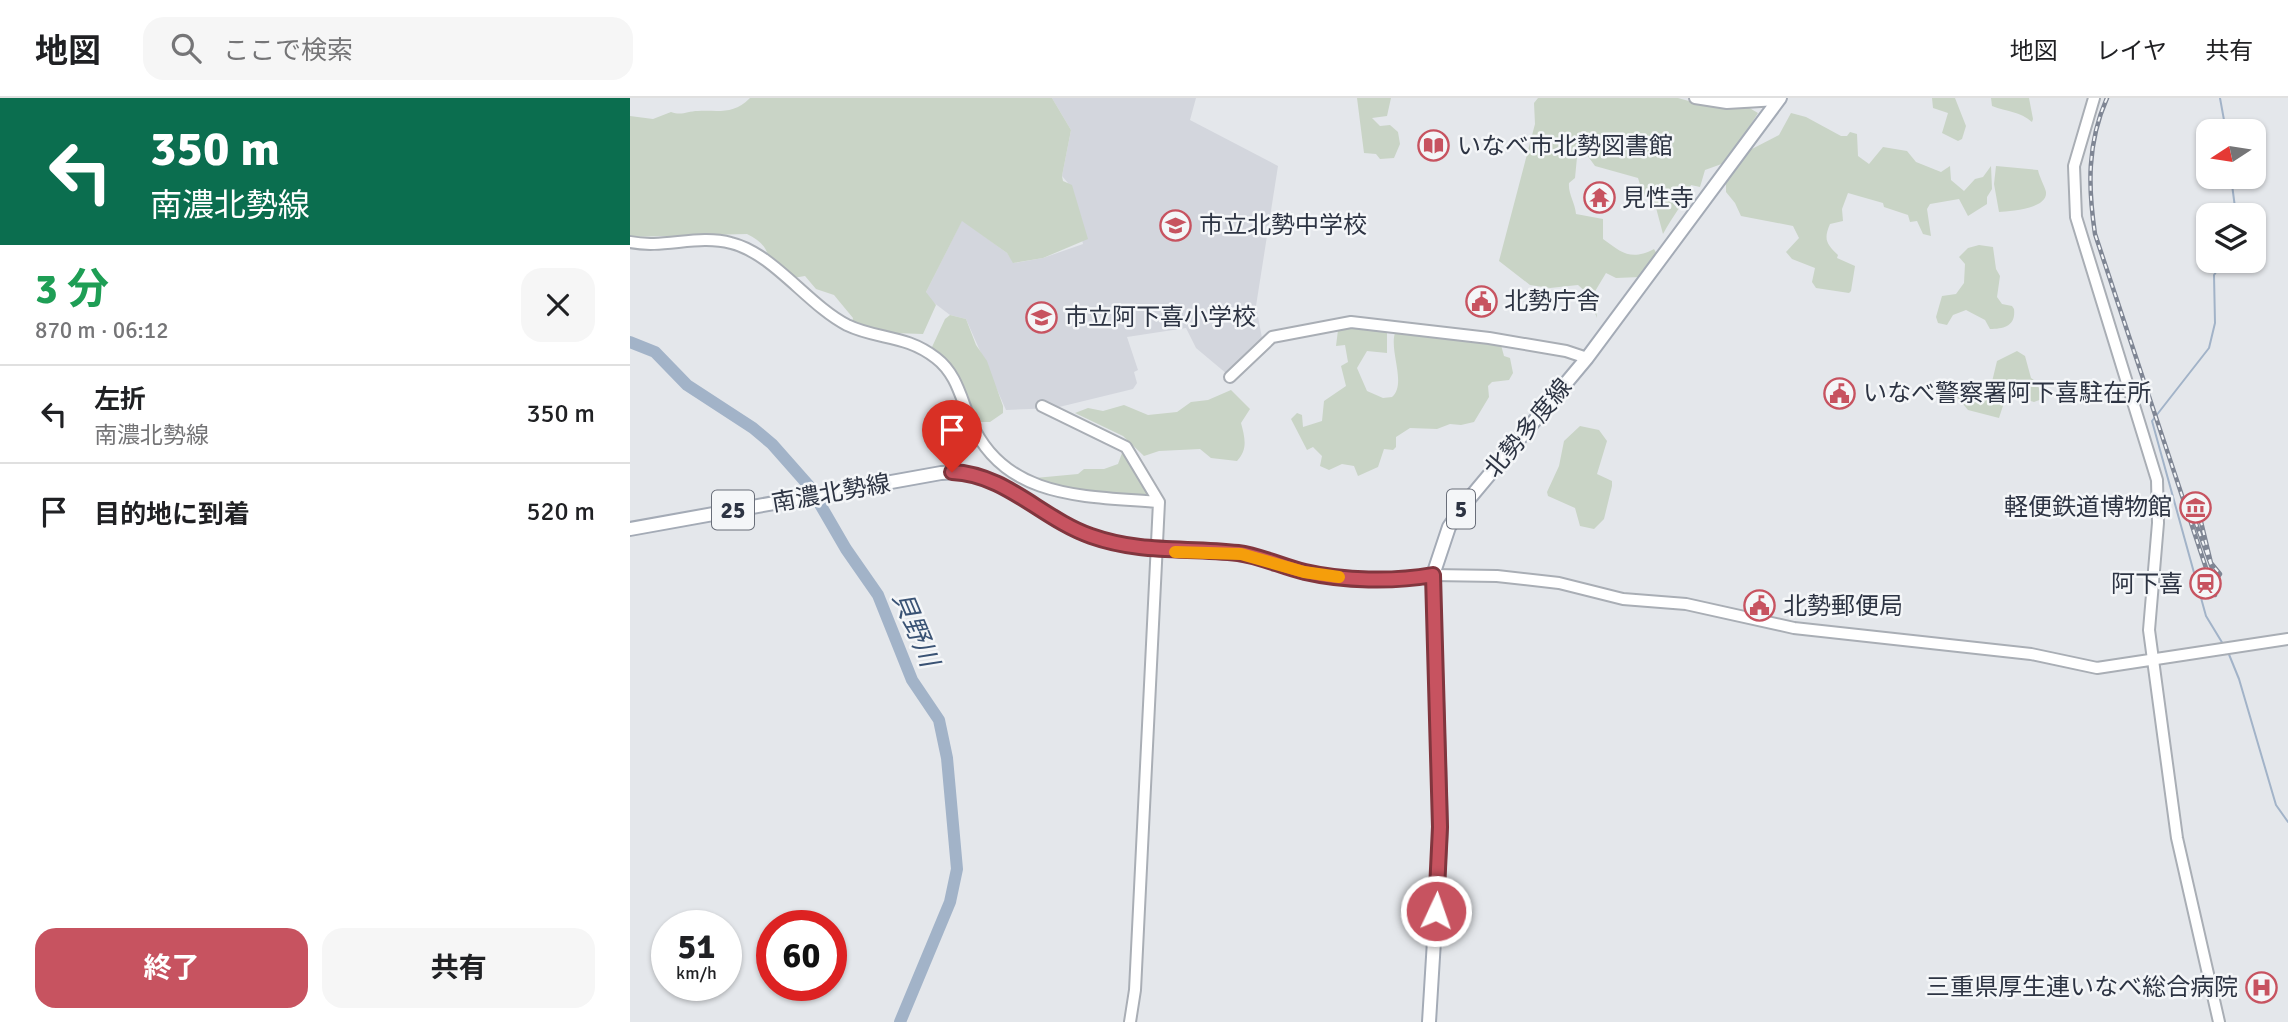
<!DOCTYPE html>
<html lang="ja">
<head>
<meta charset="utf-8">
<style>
  body { margin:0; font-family:Signika,"Noto Sans JP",sans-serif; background:#f6f6f6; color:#202124; height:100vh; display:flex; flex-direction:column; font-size:26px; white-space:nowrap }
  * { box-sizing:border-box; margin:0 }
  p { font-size:23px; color:#757577 }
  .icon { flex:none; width:38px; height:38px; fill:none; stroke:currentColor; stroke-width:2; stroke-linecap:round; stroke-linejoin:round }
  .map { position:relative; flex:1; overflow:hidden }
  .details { display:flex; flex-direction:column; background:#fff; width:630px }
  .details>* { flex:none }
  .top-card { background:#0b6e4f; color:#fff; overflow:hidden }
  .needle { width:46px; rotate:258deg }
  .controls { position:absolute; left:1566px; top:21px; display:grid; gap:14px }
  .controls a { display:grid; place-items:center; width:70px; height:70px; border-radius:14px; background:#fff; box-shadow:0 2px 5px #0004; font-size:35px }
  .speed { position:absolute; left:21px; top:812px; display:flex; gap:14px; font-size:35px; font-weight:700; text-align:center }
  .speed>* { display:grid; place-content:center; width:91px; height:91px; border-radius:50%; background:#fff; box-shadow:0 2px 5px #0004; line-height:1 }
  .speed small { font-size:18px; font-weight:400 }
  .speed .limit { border:10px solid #d22; background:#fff; color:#111 }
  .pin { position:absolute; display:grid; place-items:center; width:60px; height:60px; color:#fff; margin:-72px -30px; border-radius:50% 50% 50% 0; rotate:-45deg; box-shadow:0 0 7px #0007 }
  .pin .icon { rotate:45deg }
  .me { position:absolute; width:77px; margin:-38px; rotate:3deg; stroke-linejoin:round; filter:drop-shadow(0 0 5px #0008) }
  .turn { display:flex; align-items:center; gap:24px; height:147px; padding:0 35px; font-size:32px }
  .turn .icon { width:91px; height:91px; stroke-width:2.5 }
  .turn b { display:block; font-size:49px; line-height:60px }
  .round { display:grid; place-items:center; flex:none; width:74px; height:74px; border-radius:21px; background:#f6f6f6 }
  .overview { display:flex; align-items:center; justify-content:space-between; height:119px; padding:0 35px }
  h1 { font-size:42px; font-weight:700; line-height:52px; color:#1e9e55 }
  .action { display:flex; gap:14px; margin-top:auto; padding:14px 35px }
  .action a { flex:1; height:80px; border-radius:21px; background:#c75360; color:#fff; font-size:28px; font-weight:700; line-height:80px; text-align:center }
  .action a+a { background:#f6f6f6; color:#202124 }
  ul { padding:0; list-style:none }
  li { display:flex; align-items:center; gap:21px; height:98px; padding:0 35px; border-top:2px solid #e0e0e0 }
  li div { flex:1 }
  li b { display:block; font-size:26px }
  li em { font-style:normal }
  header { display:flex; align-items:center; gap:42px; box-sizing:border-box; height:98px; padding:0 35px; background:#fff; border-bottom:2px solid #e0e0e0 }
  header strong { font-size:33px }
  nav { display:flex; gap:38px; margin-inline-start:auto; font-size:24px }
  .search { width:490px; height:63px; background:#f6f6f6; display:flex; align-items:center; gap:18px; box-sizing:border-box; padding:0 24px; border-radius:21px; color:#757577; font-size:26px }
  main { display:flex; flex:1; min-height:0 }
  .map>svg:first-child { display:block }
  .built { fill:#d3d6dd }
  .green { fill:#c9d4c6 }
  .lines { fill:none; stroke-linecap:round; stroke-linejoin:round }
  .stream { stroke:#a2b3c8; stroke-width:2 }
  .river { stroke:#a2b3c8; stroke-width:12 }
  .secondary-casing { stroke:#a9aeb5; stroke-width:14 }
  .primary-casing { stroke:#a4abb6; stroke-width:16 }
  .secondary { stroke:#fff; stroke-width:10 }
  .primary { stroke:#fff; stroke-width:12 }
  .rail-casing { stroke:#7f8694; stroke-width:4.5 }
  .rail { stroke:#f4f6f8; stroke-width:2; stroke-dasharray:5; stroke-linecap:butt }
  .route-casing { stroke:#81363e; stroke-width:18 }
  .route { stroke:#c75360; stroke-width:12 }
  .slow { stroke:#f59e0b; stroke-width:12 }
  .labels { text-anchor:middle; stroke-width:5; stroke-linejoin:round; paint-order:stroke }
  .shield { fill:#f4f6f8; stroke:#696e79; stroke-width:2 }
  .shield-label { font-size:23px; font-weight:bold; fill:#2d3443 }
  .poi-label { font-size:24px; fill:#2d3443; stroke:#f4f6f8; text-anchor:start }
  .street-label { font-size:24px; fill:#2d3443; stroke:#f4f6f8 }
  .water-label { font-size:26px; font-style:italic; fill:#395274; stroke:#f4f6f8 }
</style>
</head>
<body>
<header>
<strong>地図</strong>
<div class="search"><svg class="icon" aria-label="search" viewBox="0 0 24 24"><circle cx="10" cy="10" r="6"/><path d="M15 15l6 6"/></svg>ここで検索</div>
<nav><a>地図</a><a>レイヤ</a><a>共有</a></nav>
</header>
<main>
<section class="details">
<div class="top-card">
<div class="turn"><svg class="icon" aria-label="left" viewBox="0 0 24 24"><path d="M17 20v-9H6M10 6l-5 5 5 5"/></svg><div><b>350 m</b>南濃北勢線</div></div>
</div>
<div class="overview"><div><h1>3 分</h1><p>870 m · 06:12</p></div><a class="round"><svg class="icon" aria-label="close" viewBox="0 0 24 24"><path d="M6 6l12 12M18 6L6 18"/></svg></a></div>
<ul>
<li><svg class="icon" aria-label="left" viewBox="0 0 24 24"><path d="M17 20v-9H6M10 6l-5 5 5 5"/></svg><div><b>左折</b><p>南濃北勢線</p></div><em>350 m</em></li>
<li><svg class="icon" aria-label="arrive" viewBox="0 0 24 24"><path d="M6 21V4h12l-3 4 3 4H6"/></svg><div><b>目的地に到着</b></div><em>520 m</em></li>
</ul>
<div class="action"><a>終了</a><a>共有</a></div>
</section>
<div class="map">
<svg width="1658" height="924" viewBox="0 0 1658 924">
  <rect width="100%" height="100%" fill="#e4e7eb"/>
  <path class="built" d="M422 0H566L560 22 648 68 626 208 632 240 601 275 597 276 566 250 556 230 497 239 508 272 504 274 507 285 503 291 425 310 376 312 336 221 320 217 299 201 296 194 332 122 377 155 384 165 413 160 453 146 438 85 432 78 441 32Z"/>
  <path class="green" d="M120 0H422L441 32 432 78 433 83 442 87 458 141 413 160 383 165 377 155 332 123 296 194 306 207 293 236 264 235 222 224 223 220 204 197 186 191 175 178 163 180 139 162C137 148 129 142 117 136L0 139V18L23 21 41 14C52 18 57 13 68 13 90 12 103 17 120 0Z
    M727 0H761L757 18 742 20 750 28 760 27 768 34 770 46 764 60 750 61 746 56 734 55Z
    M908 0H1048L1073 7 1116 8 1128 15 1097 64 1075 72 1070 89 1061 87C1055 104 1042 119 1033 136L1025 106 1014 99 1008 80 965 68 957 57 947 59 945 80 939 85C938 96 945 104 946 116L973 121V141C992 155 1001 163 1024 151L1028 158 1010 179 986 180 976 175 964 195 967 220 957 195 948 187 920 190 900 187 869 163 905 26 904 5Z
    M1302 0H1325L1336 28 1332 41 1328 43 1312 35 1318 15 1303 10Z
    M1361 0H1399L1403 21 1402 24C1390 13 1377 14 1362 8Z
    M1161 15 1176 19 1211 38H1217L1220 34 1227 36 1228 58 1239 66 1253 49 1277 53 1286 64 1311 74 1320 68 1321 82 1334 93 1345 81 1353 79 1361 68 1362 91 1357 99V106L1338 118 1329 101 1300 106 1297 111 1301 138 1293 136 1287 123 1280 124 1278 117 1254 109 1253 105 1218 95 1212 111 1213 123 1200 126C1193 142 1197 146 1208 157L1207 160 1225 168 1221 193 1219 195 1186 190 1182 184 1185 170 1162 161 1156 154 1169 140 1163 128 1111 118 1105 105 1096 94V83L1118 53 1149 37Z
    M1366 68 1408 72C1409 78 1415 89 1416 94 1418 111 1380 113 1369 114L1364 86Z
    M1349 147 1363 149 1366 171 1370 178 1367 199 1372 206 1382 208 1384 211C1386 228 1374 231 1360 231L1355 222 1336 212 1323 217 1317 227 1308 225 1306 219 1312 198 1326 196 1334 185 1335 166 1329 159 1338 150Z
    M320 217 336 221 346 247 357 263 373 308V315L360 324H349L344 320 302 249 315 221Z
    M719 230 757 234V255L737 253 727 270 737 293 753 300 762 299C777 286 759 253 765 235L871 247 874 258 880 260 883 275 879 282 862 284 858 288 859 299 844 324 831 327 820 326 807 331 780 330 766 339V349L763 352 754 351 748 369 728 378 724 368 712 366 699 372 690 368 692 358 683 349 677 352 661 321 667 315 672 317 673 329 692 323 694 303 716 288 711 268 718 264 715 247 706 248 708 232Z
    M1387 253 1395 258 1401 280 1407 284 1412 301 1404 304 1394 301 1387 285 1381 283 1369 320 1338 312 1327 299 1360 292 1367 263Z
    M601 292 620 311 611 325C615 340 618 352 607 363L581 360 570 351 529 353 514 358 493 338 445 315 458 310 473 313 494 307 518 317 547 314 561 304 578 302Z
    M950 328 969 332 977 343 967 376 982 383V388L974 421 964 431 950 428 945 410 918 398 917 394 929 368 934 343Z
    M492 355 501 361 523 398C484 401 441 394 405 380L448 376 454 371H474L488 366Z"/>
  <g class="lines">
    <path class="stream" d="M1590 0 1596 33
      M1601 79 1606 117
      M1593 546 1576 518 1522 323 1579 250 1585 225 1584 177 1589 170 1610 163
      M1598 554 1609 581 1646 707 1658 724"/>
    <path class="river" d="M0 244 25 254 57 287 123 330 142 346 180 389 216 451 248 497 282 582 309 622 317 660 327 771 320 804 270 924"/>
    <defs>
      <path id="secondary" d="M1065 0 1097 5 1148 2
        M1464 0 1444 68 1446 119 1527 382 1528 425 1519 532 1547 740 1589 924
        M0 144C33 151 68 136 101 145 143 155 178 207 217 227 248 242 275 236 306 260 327 276 331 301 341 324 375 402 456 398 529 404
        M600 279 642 239 721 224 859 240 936 253 957 260
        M412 308 496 349 529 404 505 892 500 924
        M803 477 867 478 929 485 993 501 1056 506 1164 530 1401 556 1467 570 1658 541"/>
      <path id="primary" d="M0 431 311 375C370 369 408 420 460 438 512 456 556 449 608 455 631 458 652 469 675 474 714 483 763 484 803 477
        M799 924 811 729 803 477 819 429 834 407 957 260 1150 0"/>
    </defs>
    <use href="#secondary" class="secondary-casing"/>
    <use href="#primary" class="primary-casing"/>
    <use href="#secondary" class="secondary"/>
    <use href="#primary" class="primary"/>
    <defs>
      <path id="rail" d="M1477 0C1457 45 1458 89 1465 136L1585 497
        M1566 403 1581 465 1590 476 1586 481 1559 406Z"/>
    </defs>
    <use href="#rail" class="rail-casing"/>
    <use href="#rail" class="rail"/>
  </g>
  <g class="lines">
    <defs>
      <path id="route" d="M322 374C376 376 412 421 461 438 512 456 556 449 608 455 631 458 653 469 675 474 714 483 763 484 803 477L810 729 806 813"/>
    </defs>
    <use href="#route" class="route-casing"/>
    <use href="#route" class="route"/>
    <path class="slow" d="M545 454 611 456 674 474 709 479"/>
  </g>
  <defs>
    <symbol id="library-ring" viewBox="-11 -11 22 22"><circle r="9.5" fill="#f4f6f8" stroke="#c75360" stroke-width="1.5"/><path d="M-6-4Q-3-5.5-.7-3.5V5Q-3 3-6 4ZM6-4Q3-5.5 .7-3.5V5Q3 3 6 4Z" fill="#c75360"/></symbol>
    <symbol id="temple-ring" viewBox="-11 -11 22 22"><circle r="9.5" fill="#f4f6f8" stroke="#c75360" stroke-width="1.5"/><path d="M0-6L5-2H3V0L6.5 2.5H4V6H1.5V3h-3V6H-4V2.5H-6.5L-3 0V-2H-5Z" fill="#c75360"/></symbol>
    <symbol id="school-ring" viewBox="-11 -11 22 22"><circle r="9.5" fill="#f4f6f8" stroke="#c75360" stroke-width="1.5"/><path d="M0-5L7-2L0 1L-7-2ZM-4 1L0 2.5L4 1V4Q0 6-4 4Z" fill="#c75360"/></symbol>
    <symbol id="civic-ring" viewBox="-11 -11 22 22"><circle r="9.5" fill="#f4f6f8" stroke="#c75360" stroke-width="1.5"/><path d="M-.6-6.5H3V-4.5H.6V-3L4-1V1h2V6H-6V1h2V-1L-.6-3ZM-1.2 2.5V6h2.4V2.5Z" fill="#c75360"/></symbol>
    <symbol id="museum-ring" viewBox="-11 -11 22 22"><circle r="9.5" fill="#f4f6f8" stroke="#c75360" stroke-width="1.5"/><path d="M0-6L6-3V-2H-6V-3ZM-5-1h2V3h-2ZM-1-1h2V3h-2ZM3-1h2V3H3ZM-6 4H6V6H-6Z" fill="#c75360"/></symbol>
    <symbol id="station-ring" viewBox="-11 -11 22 22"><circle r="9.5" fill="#f4f6f8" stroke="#c75360" stroke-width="1.5"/><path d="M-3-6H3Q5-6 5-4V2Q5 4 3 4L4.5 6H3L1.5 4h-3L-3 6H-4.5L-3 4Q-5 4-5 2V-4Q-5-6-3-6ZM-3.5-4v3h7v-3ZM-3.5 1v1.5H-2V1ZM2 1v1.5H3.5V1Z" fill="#c75360"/></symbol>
    <symbol id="hospital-ring" viewBox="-11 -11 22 22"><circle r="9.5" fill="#f4f6f8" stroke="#c75360" stroke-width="1.5"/><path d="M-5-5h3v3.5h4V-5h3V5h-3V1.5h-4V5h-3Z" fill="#c75360"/></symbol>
  </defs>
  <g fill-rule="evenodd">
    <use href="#library-ring" x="786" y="30" width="35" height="35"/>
    <use href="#temple-ring" x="952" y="82" width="35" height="35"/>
    <use href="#school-ring" x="528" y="110" width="35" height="35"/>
    <use href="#civic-ring" x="834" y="186" width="35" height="35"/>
    <use href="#school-ring" x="394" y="202" width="35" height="35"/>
    <use href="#civic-ring" x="1192" y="278" width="35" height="35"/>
    <use href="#museum-ring" x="1548" y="392" width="35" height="35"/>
    <use href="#station-ring" x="1558" y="468" width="35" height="35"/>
    <use href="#civic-ring" x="1112" y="490" width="35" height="35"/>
    <use href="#hospital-ring" x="1614" y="872" width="35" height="35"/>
  </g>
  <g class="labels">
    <g class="shield">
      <rect x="817" y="391.5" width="28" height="39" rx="5"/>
      <rect x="82" y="392.5" width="42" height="39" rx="5"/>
    </g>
    <g class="shield-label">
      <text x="831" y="419">5</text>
      <text x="103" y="420">25</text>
    </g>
    <g class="poi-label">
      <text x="827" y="56">いなべ市北勢図書館</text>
      <text x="992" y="108">見性寺</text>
      <text x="569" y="135">市立北勢中学校</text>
      <text x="874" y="211">北勢庁舎</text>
      <text x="434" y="227">市立阿下喜小学校</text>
      <text x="1233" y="303">いなべ警察署阿下喜駐在所</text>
      <text x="1542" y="417" text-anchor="end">軽便鉄道博物館</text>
      <text x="1553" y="494" text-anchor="end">阿下喜</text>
      <text x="1153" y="516">北勢郵便局</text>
      <text x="1608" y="897" text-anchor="end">三重県厚生連いなべ総合病院</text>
    </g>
    <g class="street-label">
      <text transform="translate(898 330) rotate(-50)" y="8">北勢多度線</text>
      <text transform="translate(201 395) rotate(-10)" y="8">南濃北勢線</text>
    </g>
    <g class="water-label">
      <text transform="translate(286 531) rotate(67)" y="9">貝野川</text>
    </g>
  </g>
</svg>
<div class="controls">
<a><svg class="needle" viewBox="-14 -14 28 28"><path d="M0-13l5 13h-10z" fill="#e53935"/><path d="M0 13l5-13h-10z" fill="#757577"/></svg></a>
<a><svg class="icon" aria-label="layers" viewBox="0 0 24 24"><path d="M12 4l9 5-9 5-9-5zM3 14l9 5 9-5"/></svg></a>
</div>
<div class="speed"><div>51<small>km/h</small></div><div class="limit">60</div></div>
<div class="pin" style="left:322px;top:374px;background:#d93025"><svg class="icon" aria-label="arrive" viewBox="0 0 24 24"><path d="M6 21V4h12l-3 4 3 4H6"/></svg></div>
<svg class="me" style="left:806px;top:813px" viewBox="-20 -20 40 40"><circle r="17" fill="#c75360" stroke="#fff" stroke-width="3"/><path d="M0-11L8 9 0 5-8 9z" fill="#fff"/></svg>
</div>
</main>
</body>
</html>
